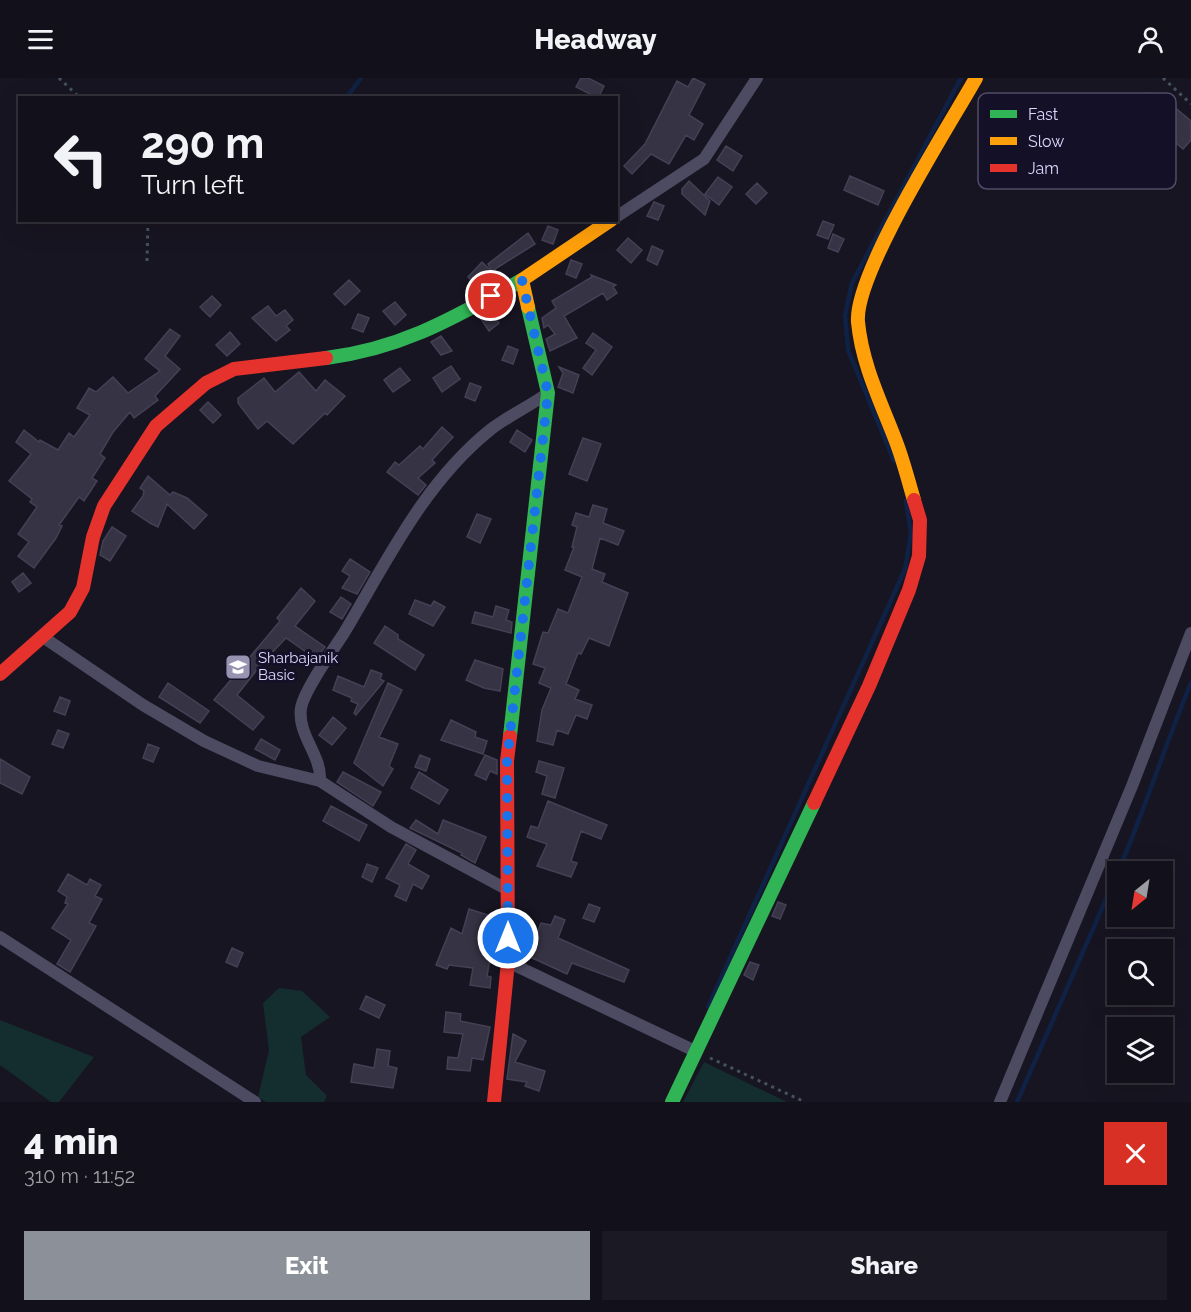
<!DOCTYPE html>
<html lang="en">
<head>
<meta charset="utf-8">
<style>
  body { margin:0; font-family:Raleway,sans-serif; background:#1b1923; color:#f1f3f6; height:100vh; display:flex; flex-direction:column; font-size:22px; white-space:nowrap }
  * { box-sizing:border-box; margin:0 }
  p { font-size:20px; color:#9c9da2 }
  .icon { flex:none; width:33px; height:33px; fill:none; stroke:currentColor; stroke-width:2; stroke-linecap:round; stroke-linejoin:round }
  .map { position:relative; height:1024px; overflow:hidden }
  .panel { display:flex; flex-direction:column; background:#12101a; flex:1 }
  .panel>* { flex:none }
  .hud { position:absolute; left:18px; top:18px; width:600px; height:126px; border-radius:0px; box-shadow:0 6px 24px #0002,0 0 0 2px #313039; background:#12101a; color:#f1f3f6; overflow:hidden }
  .needle { width:39px; rotate:210deg }
  .tools { position:absolute; left:1107px; top:783px; display:grid; gap:12px }
  .tools a { display:grid; place-items:center; width:66px; height:66px; border-radius:0px; background:#12101a; box-shadow:0 6px 24px #0002,0 0 0 2px #313039; font-size:30px }
  .pin { position:absolute; display:grid; place-items:center; width:51px; height:51px; color:#fff; margin:-26px; border:3px solid #fff; border-radius:50%; box-shadow:0 2px 6px #0007 }
  .me { position:absolute; width:66px; margin:-33px; rotate:0deg; stroke-linejoin:round; filter:drop-shadow(0 0 4px #0008) }
  .turn { display:flex; align-items:center; gap:21px; height:126px; padding:0 24px; font-size:27px }
  .turn .icon { width:78px; height:78px; stroke-width:2.5 }
  .turn b { display:block; font-size:42px; line-height:51px }
  .round { display:grid; place-items:center; flex:none; width:63px; height:63px; border-radius:0px; background:#1b1923 }
  .head { display:flex; align-items:center; justify-content:space-between; height:102px; padding:0 24px }
  h1 { font-size:36px; font-weight:800; line-height:45px }
  .cta { display:flex; gap:12px; margin-top:auto; padding:12px 24px }
  .cta a { flex:1; height:69px; border-radius:0px; background:#8c9099; color:#fff; font-size:24px; font-weight:800; line-height:69px; text-align:center }
  .cta a+a { background:#1b1923; color:#f1f3f6 }
  header { display:flex; justify-content:space-between; align-items:center; height:78px; padding:0 24px; background:#12101a; font-size:27px; font-weight:800 }
  .map>svg:first-child { display:block }
  .green { fill:#142d2e }
  .lines { fill:none; stroke-linecap:round; stroke-linejoin:round }
  .stream { stroke:#0f2245; stroke-width:4.5 }
  .building { fill:#363344; stroke:#454055; stroke-width:1.5 }
  .path { stroke:#465260; stroke-width:3; stroke-dasharray:3 4.5; stroke-linecap:butt }
  .street { stroke:#4c4b62; stroke-width:12 }
  .fast { stroke:#30b455; stroke-width:14 }
  .slow { stroke:#ff9f0a; stroke-width:14 }
  .jam { stroke:#e5322d; stroke-width:14 }
  .route { stroke:#1a73e8; stroke-width:10; stroke-dasharray:0 18 }
  .labels { text-anchor:middle; stroke-width:6; stroke-linejoin:round; paint-order:stroke }
  .poi-label { font-size:15px; fill:#dcd7fe; stroke:#141027; text-anchor:start }
  .key { fill:#141027; stroke:#504c68; stroke-width:1.5 }
  .key-label { font-size:16px; fill:#dcd7fe }
</style>
</head>
<body>
<header><svg class="icon" aria-label="menu" viewBox="0 0 24 24"><path d="M4 6h16M4 12h16M4 18h16"/></svg>Headway<svg class="icon" aria-label="person" viewBox="0 0 24 24"><circle cx="12" cy="8" r="4"/><path d="M4 21q1-7 8-7t8 7"/></svg></header>
<div class="map">
<svg width="1191" height="1024" viewBox="0 0 1191 1024">
  <rect width="100%" height="100%" fill="#181522"/>
  <path class="green" d="M279 910 302 913 330 939 301 959 306 997 327 1018 324 1024H266L258 1019 269 972 263 925Z
    M0 942 94 979 59 1024H51L0 987Z
    M704 984 787 1024H683Z"/>
  <g class="lines">
    <path class="stream" d="M346 20 361 0
      M894 383 848 272 845 237 852 205 961 0
      M1118 794C1145 731 1165 667 1191 605
      M708 929 905 491 911 455 906 423
      M1017 1024 1118 794"/>
  </g>
  <path class="building" d="M581 0H588L604 8 598 20 576 9Z
    M693 0 705 6 689 37 703 46 694 62 686 57 669 86 651 76 632 96 624 88 645 66 677 3 688 9Z
    M1146 15 1167 23 1191 43V62L1183 71 1169 59 1173 54 1140 28Z
    M726 68 742 78 733 93 717 82Z
    M850 98 884 113 878 127 844 112Z
    M718 99 732 109 719 127 705 116Z
    M689 103 710 123 705 137 682 116V111Z
    M757 105 767 115 756 126 746 116Z
    M654 124 664 128 658 142 647 138Z
    M823 143 834 147 828 161 817 157Z
    M548 148 558 152 553 166 542 162Z
    M528 155 535 166 492 193 488 186Z
    M833 156 844 161 838 174 828 170Z
    M628 160 642 172 631 185 617 172Z
    M652 168 663 173 657 187 647 182Z
    M571 182 582 186 576 200 566 196Z
    M482 184 492 194 478 209 468 199Z
    M591 197 616 207 613 209 617 215 607 222 603 215 564 238 577 260 550 273 546 261 555 256 548 247 544 250 542 240 556 230 552 223 592 199Z
    M349 202 360 213 345 227 334 216Z
    M212 218 221 227 210 239 200 229Z
    M395 224 406 237 395 247 383 233Z
    M268 228 276 238 285 232 293 242 286 248 290 252 276 263 252 240Z
    M491 234 499 245 489 253 481 241Z
    M358 236 369 240 363 254 352 250Z
    M170 251 180 258 165 278 180 291 155 318 158 322 134 340 130 334 113 354 100 376 105 380 92 400 97 403 84 423 79 419 59 447 62 448 56 460 34 490 18 478 29 464 18 456 37 429 30 424 32 421 9 403 31 376 16 364 24 352 39 364 40 362 58 372 69 355 74 359 90 337 77 330 89 310 96 314 113 299 128 315 160 293 145 281Z
    M230 254 240 266 227 278 216 267Z
    M593 255 612 269 592 297 583 290 596 272 586 265Z
    M441 258 452 273 441 277 431 264Z
    M508 268 518 272 513 286 502 282Z
    M451 288 460 301 442 314 433 300Z
    M559 289 579 297 573 315 558 309 563 295Z
    M400 290 410 302 393 314 384 302Z
    M299 294 316 313 325 302 345 318 327 337 325 335 293 366 267 343 258 351 238 325V320L264 300 275 314Z
    M470 305 481 309 475 323 465 319Z
    M208 324 221 337 213 345 200 332Z
    M442 349 453 359 432 382 435 385 418 400 426 407 418 417 387 394 395 384 399 387 420 368 423 371Z
    M517 352 532 362 525 374 510 364Z
    M583 360 601 366 587 403 569 396Z
    M148 398 170 417 173 414 187 420 207 437 194 451 167 426 158 449 150 445 132 433 143 418 144 413 140 410Z
    M593 427 607 431 603 445 624 453 618 467 600 460 592 491 605 496 602 504 628 515 609 568 589 560 581 576 578 575 566 606 579 612 575 621 592 627 587 641 576 637 568 656 557 652 553 667 537 663 542 632 551 610 539 605 545 590 533 586 543 554 548 555 558 531 568 535 582 499 565 492 574 469H572L577 449 572 447 576 435 589 439Z
    M477 436 491 441 480 465 467 459Z
    M112 449 126 458 110 483 100 477 103 463Z
    M350 481 370 494 357 516 342 510 350 498 342 493Z
    M23 495 31 505 19 514 12 504Z
    M301 510 315 523 295 548 325 569 316 581 286 560 264 583 237 617 264 639 253 652 214 622 280 543 277 540Z
    M341 519 351 526 342 541 330 534Z
    M415 522 431 528 434 523 445 529 433 548 409 536Z
    M496 528 509 532 506 542 512 544 511 555 472 545 475 534 493 539Z
    M385 548 398 557V561L424 577 415 592 374 565Z
    M475 582 503 591 500 613 484 610 466 602Z
    M371 592 382 596 380 601 384 603 356 637 354 635 358 626 351 623 352 620 333 612 338 598 364 609Z
    M168 605 209 633 200 645 159 619Z
    M388 605 402 612 379 659 398 666 389 688 393 691 383 708 354 685Z
    M60 619 70 623 65 637 54 633Z
    M333 639 346 650 332 667 319 657Z
    M451 642 476 654 475 659 487 663 483 676 441 662Z
    M58 652 69 656 63 670 52 666Z
    M261 661 280 672 275 682 255 671Z
    M148 666 159 670 153 684 143 680Z
    M420 677 430 681 426 693 415 689Z
    M485 677 497 682V696L490 693 486 702 475 697Z
    M0 681 30 699 22 716 0 705Z
    M539 683 564 690 555 720 542 716 547 698 536 694Z
    M343 694 381 714 373 728 337 704Z
    M419 694 448 712 439 726 411 710Z
    M548 723 607 747 601 761 581 753 571 783 577 785 571 799 537 788 547 766 527 759 531 748 538 750Z
    M331 728 367 747 359 763 323 743Z
    M416 742 438 756 443 742 486 759 475 785 461 777 462 775 410 750Z
    M406 766 416 772 408 786 429 798 422 811 413 806 406 823 395 818 400 807 386 800Z
    M367 786 378 790 372 804 362 799Z
    M68 796 87 807 90 801 101 807 95 818 102 821 89 845 96 848 70 894 57 886 71 862 52 850 68 826 65 825 67 819 58 813Z
    M778 824 786 827 780 841 772 838Z
    M589 826 600 830 594 844 583 840Z
    M469 831 488 837 481 868 492 869 487 898 491 899 490 910 470 907 473 890 449 887 447 891 436 887 451 850 462 856Z
    M555 838 565 842 558 860 629 892 624 904 572 885 567 896 528 878 541 845 551 847Z
    M232 870 243 875 237 889 226 884Z
    M750 884 759 887 753 902 744 897Z
    M366 918 385 927 379 940 360 931Z
    M446 934 461 936 460 943 490 949 483 982 472 980 470 993 447 991 448 979 458 980 463 956 444 954Z
    M513 956 526 963 515 984 545 993 539 1013 525 1008 527 1004 507 1001Z
    M377 971 390 973 388 988 397 990 393 1010 351 1004 354 986 374 990Z"/>
  <g class="lines">
    <path class="path" d="M59 0 80 20
      M1163 0 1191 26
      M147 183 148 142
      M710 980 805 1024"/>
    <path class="street" d="M616 139 704 81 757 0
      M43 559 143 627 204 663 258 688 320 703 391 749 508 812
      M320 703C322 677 297 657 301 630 304 612 333 572 344 555 387 483 424 405 490 352 508 338 530 328 548 315
      M0 859 255 1024
      M508 884 695 973
      M1000 1024 1132 708 1191 555"/>
    <path class="fast" d="M326 280C404 270 455 239 522 202
      M510 658 548 315 528 229
      M672 1024 814 725"/>
    <path class="slow" d="M528 229 522 202 611 142
      M914 422C908 402 903 381 895 361 880 322 862 286 858 244 854 196 949 48 976 0"/>
    <path class="jam" d="M0 596 70 534 83 510 93 459 104 428 156 348 206 305 234 291 326 280
      M814 725 869 608 909 512 919 478 920 442 914 422
      M494 1024 508 884 507 683 510 658"/>
  </g>
  <g class="lines">
    <path class="route" d="M491 218 522 202 548 315 507 683 508 860"/>
  </g>
  <defs>
    <symbol id="school-square" viewBox="-11 -11 22 22"><rect x="-9" y="-9" width="18" height="18" rx="4" fill="#9793b1" stroke="#141027"/><path d="M0-5L7-2L0 1L-7-2ZM-4 1L0 2.5L4 1V4Q0 6-4 4Z" fill="#fff"/></symbol>
  </defs>
  <g fill-rule="evenodd">
    <use href="#school-square" x="223" y="574" width="30" height="30"/>
  </g>
  <g class="labels">
    <g class="poi-label">
      <text x="258" y="585">Sharbajanik<tspan x="258" dy="17">Basic</tspan></text>
    </g>
  </g>
  <rect x="978" y="15" width="198" height="96" rx="9" class="key"/>
  <rect x="990" y="32" width="27" height="8" fill="#30b455"/>
  <rect x="990" y="59" width="27" height="8" fill="#ff9f0a"/>
  <rect x="990" y="86" width="27" height="8" fill="#e5322d"/>
  <g class="key-label">
    <text x="1028" y="42">Fast</text>
    <text x="1028" y="69">Slow</text>
    <text x="1028" y="96">Jam</text>
  </g>
</svg>
<div class="tools">
<a><svg class="needle" viewBox="-14 -14 28 28"><path d="M0-13l5 13h-10z" fill="#e53935"/><path d="M0 13l5-13h-10z" fill="#9c9da2"/></svg></a>
<a><svg class="icon" aria-label="search" viewBox="0 0 24 24"><circle cx="10" cy="10" r="6"/><path d="M15 15l6 6"/></svg></a>
<a><svg class="icon" aria-label="layers" viewBox="0 0 24 24"><path d="M12 4l9 5-9 5-9-5zM3 14l9 5 9-5"/></svg></a>
</div>
<div class="pin" style="left:491px;top:218px;background:#d93025"><svg class="icon" aria-label="arrive" viewBox="0 0 24 24"><path d="M6 21V4h12l-3 4 3 4H6"/></svg></div>
<svg class="me" style="left:508px;top:860px" viewBox="-20 -20 40 40"><circle r="17" fill="#1a73e8" stroke="#fff" stroke-width="3"/><path d="M0-11L8 9 0 5-8 9z" fill="#fff"/></svg>
<div class="hud">
<div class="turn"><svg class="icon" aria-label="left" viewBox="0 0 24 24"><path d="M17 20v-9H6M10 6l-5 5 5 5"/></svg><div><b>290 m</b>Turn left</div></div>
</div>
</div>
<section class="panel">
<div class="head"><div><h1>4 min</h1><p>310 m · 11:52</p></div><a class="round" style="background:#d93025;color:#fff"><svg class="icon" aria-label="close" viewBox="0 0 24 24"><path d="M6 6l12 12M18 6L6 18"/></svg></a></div>
<div class="cta"><a>Exit</a><a>Share</a></div>
</section>
</body>
</html>
